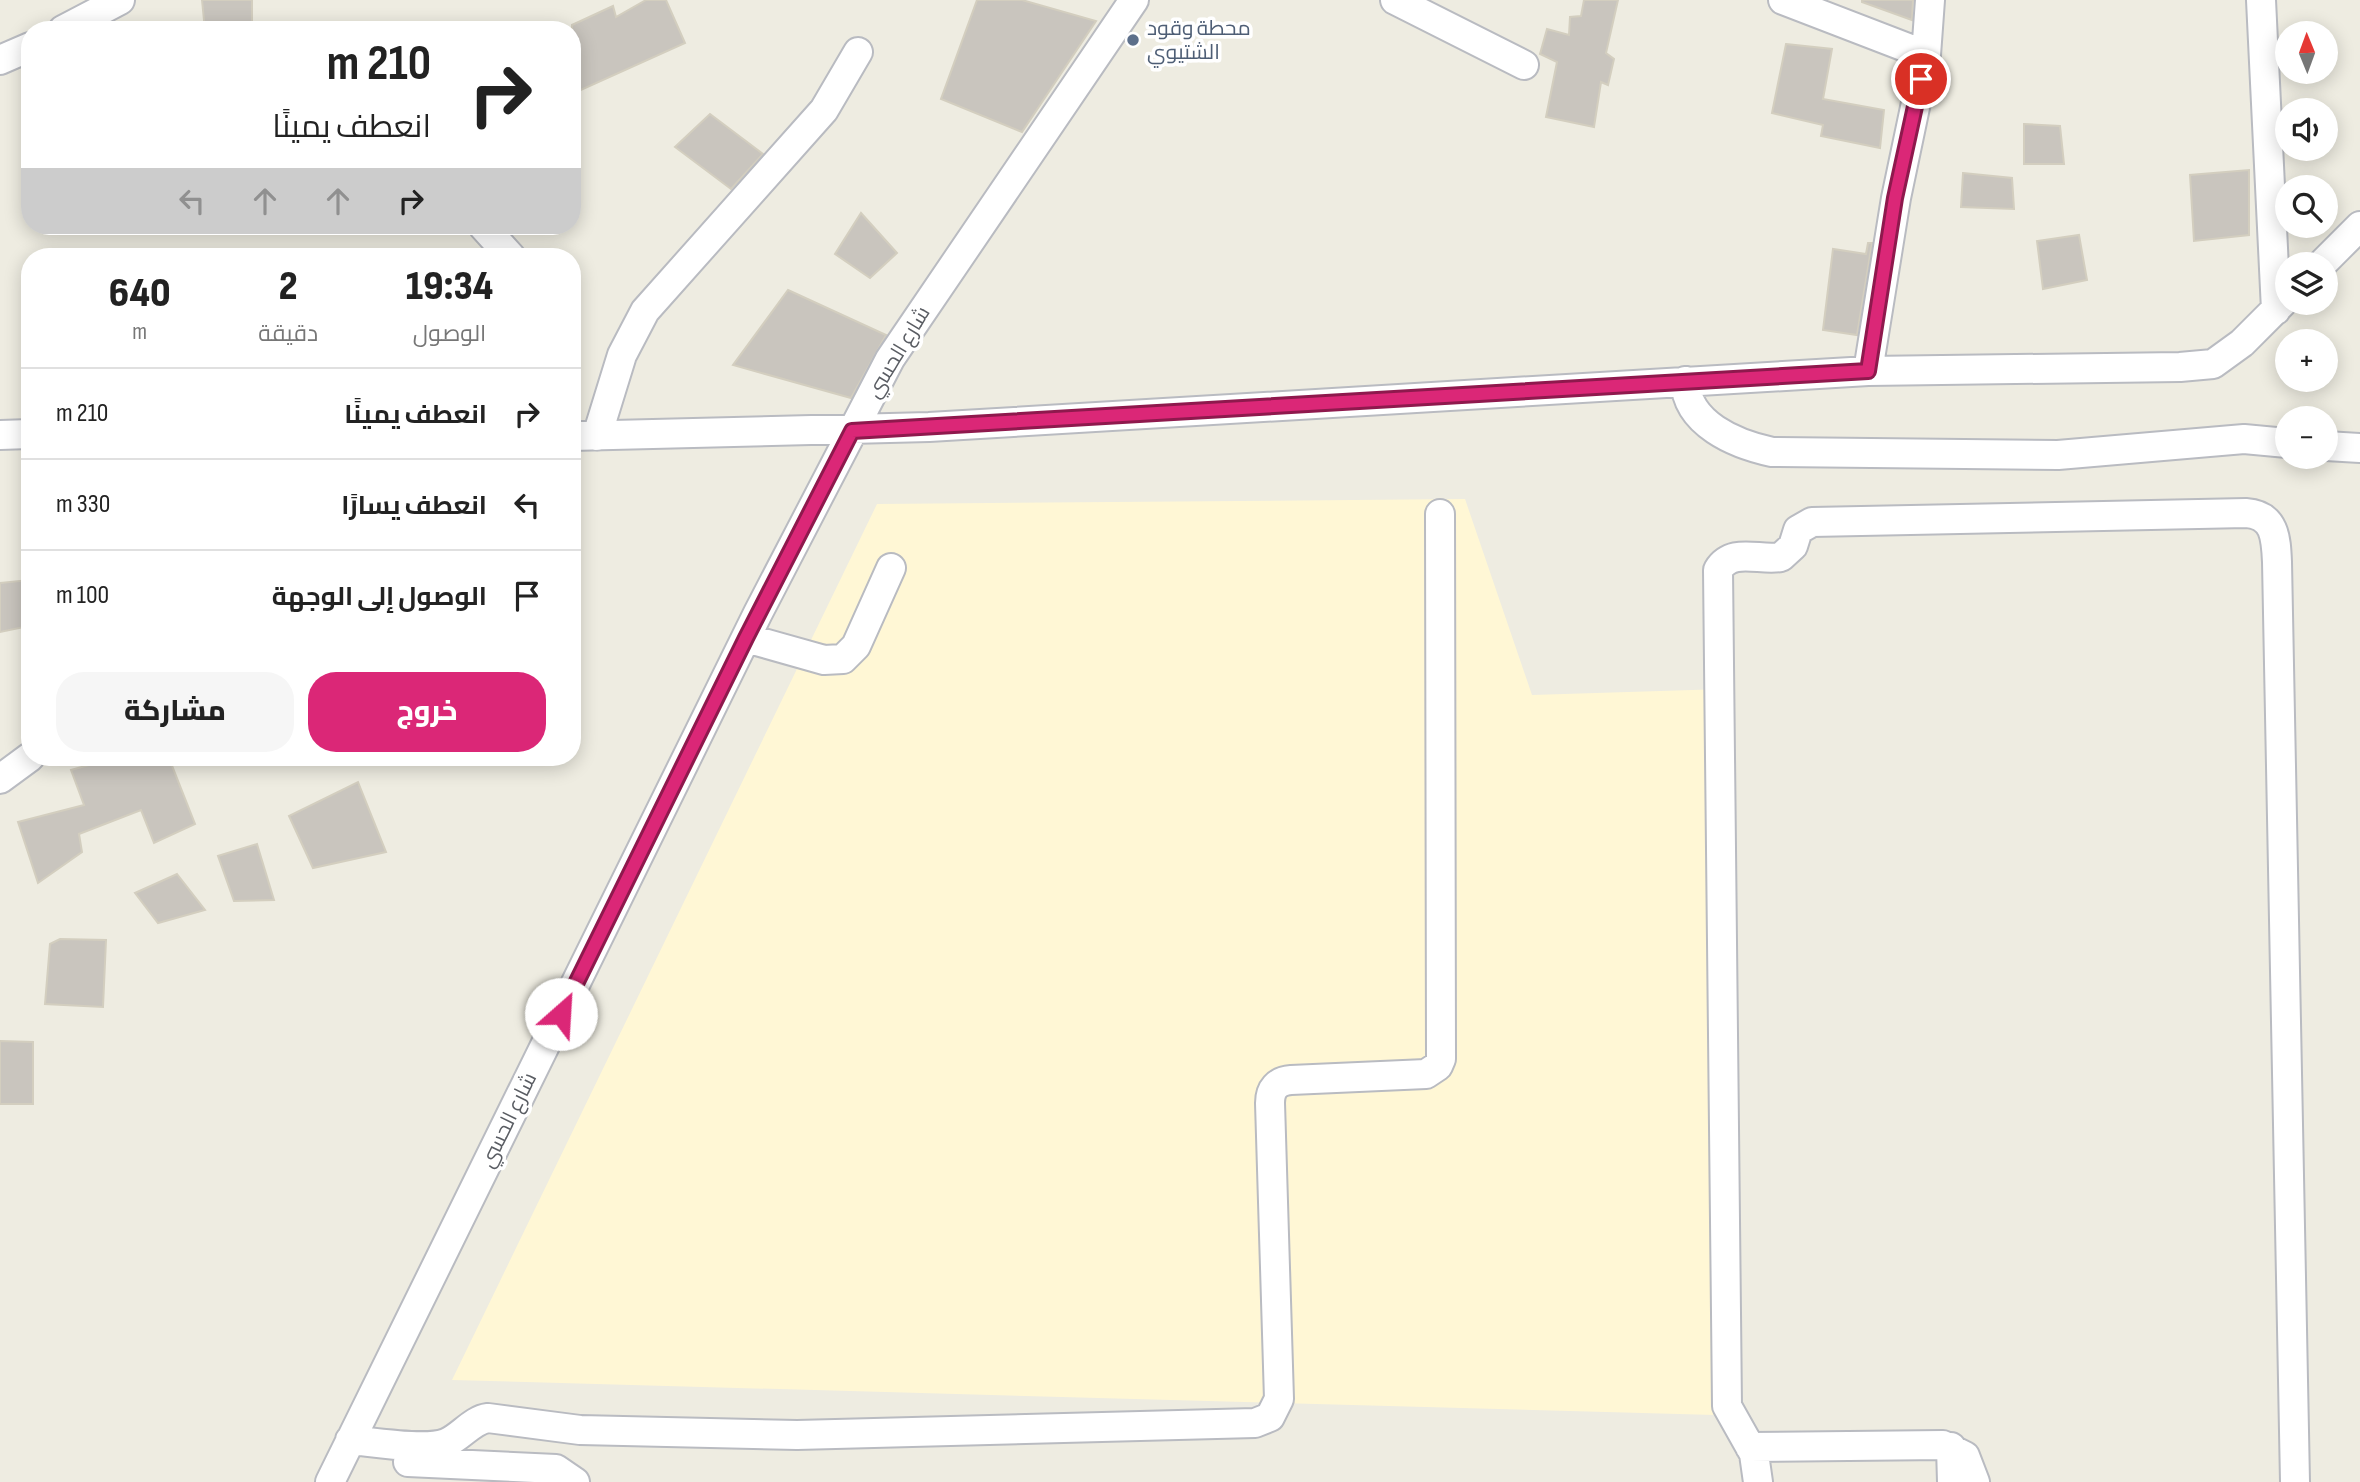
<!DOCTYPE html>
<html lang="ar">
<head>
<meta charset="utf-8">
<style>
  body { margin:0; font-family:"Sofia Sans Condensed",Cairo,sans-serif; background:#f6f6f6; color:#222; direction:rtl; height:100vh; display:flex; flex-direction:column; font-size:26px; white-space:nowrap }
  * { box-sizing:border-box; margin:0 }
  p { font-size:23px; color:#767676 }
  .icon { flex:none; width:38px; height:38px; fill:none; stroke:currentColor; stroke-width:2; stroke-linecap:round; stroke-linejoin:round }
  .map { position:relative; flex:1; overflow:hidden; direction:ltr }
  .sheet { position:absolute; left:21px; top:248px; width:560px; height:518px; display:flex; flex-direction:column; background:#fff; border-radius:28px; box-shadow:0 4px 18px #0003; direction:rtl }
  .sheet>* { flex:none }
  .top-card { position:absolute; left:21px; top:21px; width:560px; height:214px; border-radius:28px; box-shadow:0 4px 18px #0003; direction:rtl; background:#fff; color:#222; overflow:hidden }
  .needle { width:46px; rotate:359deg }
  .tools { position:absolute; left:2275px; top:21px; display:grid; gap:14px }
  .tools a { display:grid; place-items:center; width:63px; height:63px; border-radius:50%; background:#fff; box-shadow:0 4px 18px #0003; font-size:35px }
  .pin { position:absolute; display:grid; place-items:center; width:60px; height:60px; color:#fff; margin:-30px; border:4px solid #fff; border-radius:50%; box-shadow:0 2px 7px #0007 }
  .me { position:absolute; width:77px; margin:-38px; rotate:26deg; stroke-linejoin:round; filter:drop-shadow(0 0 5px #0008) }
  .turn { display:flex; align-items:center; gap:24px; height:147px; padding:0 35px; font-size:32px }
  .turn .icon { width:91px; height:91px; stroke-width:2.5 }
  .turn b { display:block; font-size:49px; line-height:60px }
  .lanes { display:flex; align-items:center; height:66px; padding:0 35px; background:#0003; justify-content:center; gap:35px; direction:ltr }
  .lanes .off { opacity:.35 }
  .eta { display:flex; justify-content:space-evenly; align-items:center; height:119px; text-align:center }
  .eta b { font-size:42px; font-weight:800; line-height:49px }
  .action { display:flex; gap:14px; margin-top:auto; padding:14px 35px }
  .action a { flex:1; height:80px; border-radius:28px; background:#db2777; color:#fff; font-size:28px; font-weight:800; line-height:80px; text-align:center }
  .action a+a { background:#f6f6f6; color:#222 }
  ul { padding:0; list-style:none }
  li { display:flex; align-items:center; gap:21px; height:91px; padding:0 35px; border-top:2px solid #e0e0e0 }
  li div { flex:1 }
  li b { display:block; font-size:26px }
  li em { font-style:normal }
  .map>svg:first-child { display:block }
  .commercial { fill:#fff7d5 }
  .building { fill:#c9c5be; stroke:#d3cebf; stroke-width:2 }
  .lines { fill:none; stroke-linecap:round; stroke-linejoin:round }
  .minor-casing { stroke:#b9bbc1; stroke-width:32 }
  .minor { stroke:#fff; stroke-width:28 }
  .route-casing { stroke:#8e194d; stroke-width:18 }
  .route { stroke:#db2777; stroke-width:12 }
  .service-dot { fill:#5c6f8a; stroke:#fff; stroke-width:2.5 }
  .labels { text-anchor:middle; stroke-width:7; stroke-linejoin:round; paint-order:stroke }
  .service-label { font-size:21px; fill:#4e5e75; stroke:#fff; text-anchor:start }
  .street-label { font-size:21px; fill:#5a5d63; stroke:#fff }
</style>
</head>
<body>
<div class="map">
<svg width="2360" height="1482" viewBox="0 0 2360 1482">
  <rect width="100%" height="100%" fill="#eeece1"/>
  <path class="commercial" d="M1465 499 1532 695 1724 689 1715 1415 452 1380 877 504Z"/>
  <path class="building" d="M202 0H252V30H205Z
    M646 0H666L685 43 572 94V25L613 6 616 17Z
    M977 0H1022L1096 21 1022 132 941 99Z
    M1584 0H1618L1606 53 1614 59 1608 85 1601 82 1594 127 1546 117 1557 62 1540 54 1547 29 1569 35 1570 17 1581 16Z
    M1862 0H1913L1912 20 1862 2Z
    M1786 44 1832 49 1823 99 1884 110 1880 148 1821 136 1823 125 1772 113Z
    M710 114 763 154 731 189 675 147Z
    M2024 124 2060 126 2064 164H2024Z
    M2249 170V235L2194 241 2190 175Z
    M1963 173 2012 178 2014 209 1961 207Z
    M861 213 897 253 870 278 835 254Z
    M2079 235 2087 280 2043 289 2037 241Z
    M1868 243H1872L1857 335 1823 330 1833 249 1866 254Z
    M788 290 886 335 851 398 733 365Z
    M29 580V626L0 632V583Z
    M114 758H169L195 824 154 843 141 810 79 834 82 852 38 883 18 822 84 805 71 770Z
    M358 782 386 852 313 868 289 816Z
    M257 844 274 900 234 901 218 856Z
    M177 874 205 910 158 923 135 893Z
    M60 939 106 940 103 1007 45 1004 50 944Z
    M0 1041 33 1042V1104H0Z"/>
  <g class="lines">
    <defs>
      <path id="minor" d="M1395 0 1524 65
        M1783 0 1926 55
        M2261 0 2276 310
        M63 30 120 0
        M0 60 30 47
        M483 226 511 257
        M2322 264 2360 226
        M1868 371 1896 198 1926 55 1930 0
        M1685 381C1687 424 1735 444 1772 452L2058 455 2244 439 2287 443
        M0 435 30 434
        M572 436 929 427 1868 371 2180 367 2213 364 2242 343 2287 298
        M597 436 622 355 645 311 824 110 858 52
        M2326 446 2360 448
        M746 638 824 660 843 659 856 646 891 568
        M0 779 30 757
        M350 1440C374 1442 425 1451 446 1443 461 1437 472 1420 488 1418L580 1430 797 1435 1255 1423 1270 1417 1279 1399 1270 1103C1270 1089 1277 1081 1291 1080L1426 1074 1438 1066 1441 1059 1440 514
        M1750 1447 1943 1445 1965 1456 1975 1482
        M1951 1447 1952 1482
        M408 1462 556 1469 575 1482
        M330 1482 758 613 890 359 1134 0
        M1758 1482 1754 1454 1727 1406 1718 570C1732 547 1759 561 1781 557L1793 546 1798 530 1812 522 2246 513C2275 515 2276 538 2277 562L2295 1482"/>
    </defs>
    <use href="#minor" class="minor-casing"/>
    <use href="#minor" class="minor"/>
  </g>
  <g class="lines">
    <defs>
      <path id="route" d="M561 1014 746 638 852 431 1868 371 1895 198 1921 79"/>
    </defs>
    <use href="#route" class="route-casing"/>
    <use href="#route" class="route"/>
  </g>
  <circle class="service-dot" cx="1133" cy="40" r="7"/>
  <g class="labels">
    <g class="service-label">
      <text x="1147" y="35">محطة وقود<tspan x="1147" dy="24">الشتيوي</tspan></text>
    </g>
    <g class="street-label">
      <text transform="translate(898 352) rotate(-59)" y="7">شارع الحسي</text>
      <text transform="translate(508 1120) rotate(-64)" y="7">شارع الحسي</text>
    </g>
  </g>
</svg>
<div class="tools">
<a><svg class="needle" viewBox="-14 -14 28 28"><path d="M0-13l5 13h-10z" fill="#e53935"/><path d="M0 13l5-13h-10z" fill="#767676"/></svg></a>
<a><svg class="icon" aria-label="sound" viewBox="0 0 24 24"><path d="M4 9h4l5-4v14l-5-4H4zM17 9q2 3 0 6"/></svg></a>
<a><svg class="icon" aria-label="search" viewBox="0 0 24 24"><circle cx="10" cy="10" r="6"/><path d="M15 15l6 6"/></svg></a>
<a><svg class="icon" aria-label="layers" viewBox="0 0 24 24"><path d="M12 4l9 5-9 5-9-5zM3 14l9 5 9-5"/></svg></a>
<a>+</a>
<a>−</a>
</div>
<div class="pin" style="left:1921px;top:79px;background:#d93025"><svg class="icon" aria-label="arrive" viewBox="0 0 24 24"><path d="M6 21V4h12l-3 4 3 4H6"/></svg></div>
<svg class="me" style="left:561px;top:1014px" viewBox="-20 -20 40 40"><circle r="19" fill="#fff"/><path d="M0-13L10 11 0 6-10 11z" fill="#db2777"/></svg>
<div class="top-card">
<div class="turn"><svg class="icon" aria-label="right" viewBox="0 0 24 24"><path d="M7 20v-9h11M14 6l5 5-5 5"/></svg><div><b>210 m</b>انعطف يمينًا</div></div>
<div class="lanes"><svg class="icon off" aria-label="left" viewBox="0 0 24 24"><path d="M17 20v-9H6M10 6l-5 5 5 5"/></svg><svg class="icon off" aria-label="ahead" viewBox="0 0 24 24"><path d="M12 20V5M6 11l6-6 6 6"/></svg><svg class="icon off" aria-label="ahead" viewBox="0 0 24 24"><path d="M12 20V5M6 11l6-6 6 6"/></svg><svg class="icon" aria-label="right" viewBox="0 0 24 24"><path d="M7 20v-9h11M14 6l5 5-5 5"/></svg></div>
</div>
<section class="sheet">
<div class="eta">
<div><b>19:34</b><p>الوصول</p></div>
<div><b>2</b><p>دقيقة</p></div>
<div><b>640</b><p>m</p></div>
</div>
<ul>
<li><svg class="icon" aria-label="right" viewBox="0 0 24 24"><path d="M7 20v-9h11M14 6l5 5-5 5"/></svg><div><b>انعطف يمينًا</b></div><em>210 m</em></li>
<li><svg class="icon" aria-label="left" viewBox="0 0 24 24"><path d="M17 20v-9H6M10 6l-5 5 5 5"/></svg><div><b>انعطف يسارًا</b></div><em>330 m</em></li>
<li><svg class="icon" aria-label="arrive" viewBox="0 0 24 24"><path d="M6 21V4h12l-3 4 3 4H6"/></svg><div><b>الوصول إلى الوجهة</b></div><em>100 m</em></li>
</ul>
<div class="action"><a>خروج</a><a>مشاركة</a></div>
</section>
</div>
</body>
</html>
